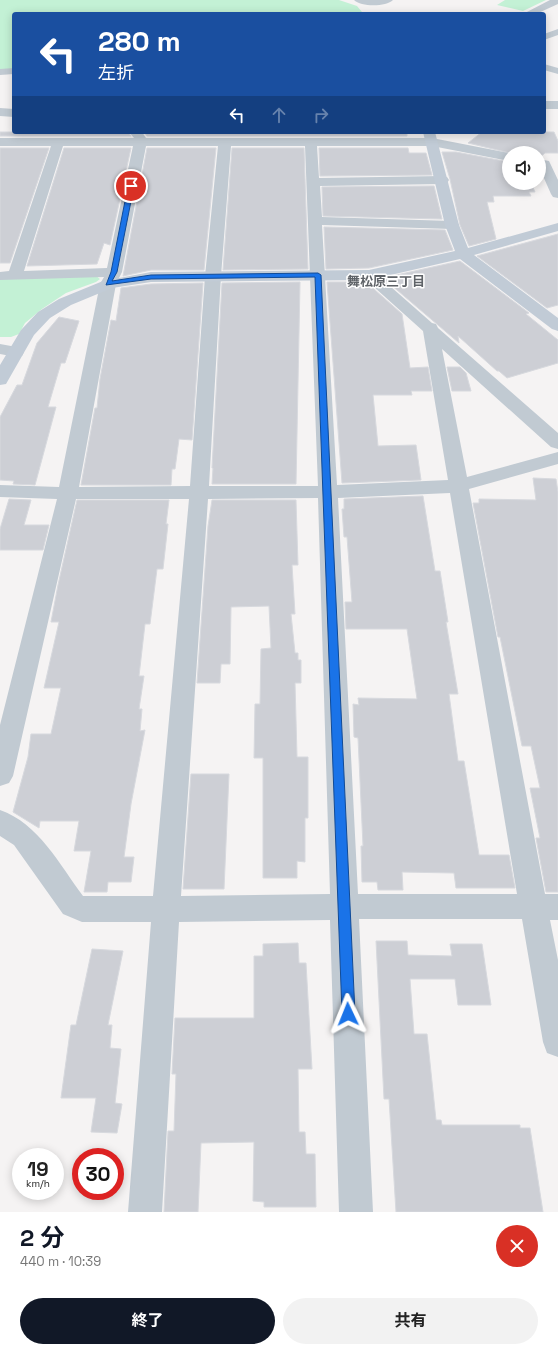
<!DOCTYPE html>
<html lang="ja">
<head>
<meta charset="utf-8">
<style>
  body { margin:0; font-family:"Space Grotesk","Noto Sans JP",sans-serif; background:#f2f2f2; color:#222; height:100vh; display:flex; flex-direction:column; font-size:15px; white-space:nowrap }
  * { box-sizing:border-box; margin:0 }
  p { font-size:13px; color:#767676 }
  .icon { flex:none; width:22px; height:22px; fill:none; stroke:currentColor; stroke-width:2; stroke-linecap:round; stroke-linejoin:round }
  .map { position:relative; height:1212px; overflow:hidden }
  .side { display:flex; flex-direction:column; background:#fff; flex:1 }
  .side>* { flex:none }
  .guide { position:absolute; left:12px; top:12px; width:534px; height:122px; border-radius:4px; box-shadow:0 2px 10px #0003; background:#1a4fa0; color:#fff; overflow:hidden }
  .fabs { position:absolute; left:502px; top:146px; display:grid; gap:8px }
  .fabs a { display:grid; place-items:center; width:44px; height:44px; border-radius:50%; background:#fff; box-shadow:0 2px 10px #0003; font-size:20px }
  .speed { position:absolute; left:12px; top:1148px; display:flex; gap:8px; font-size:20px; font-weight:700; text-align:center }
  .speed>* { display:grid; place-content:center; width:52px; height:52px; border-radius:50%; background:#fff; box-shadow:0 2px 10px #0003; line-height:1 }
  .speed small { font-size:10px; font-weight:400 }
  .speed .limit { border:6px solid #d22; background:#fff; color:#111 }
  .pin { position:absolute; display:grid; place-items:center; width:34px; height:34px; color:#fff; margin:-17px; border:2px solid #fff; border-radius:50%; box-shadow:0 1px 4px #0007 }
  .me { position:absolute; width:44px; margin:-22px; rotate:358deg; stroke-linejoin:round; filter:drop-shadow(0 0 3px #0008) }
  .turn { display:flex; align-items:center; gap:14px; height:84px; padding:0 20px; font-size:18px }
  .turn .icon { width:52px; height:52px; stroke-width:2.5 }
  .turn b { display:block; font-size:28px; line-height:34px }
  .lanes { display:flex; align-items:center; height:38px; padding:0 20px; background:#0003; justify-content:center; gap:20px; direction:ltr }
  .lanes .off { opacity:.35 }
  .round { display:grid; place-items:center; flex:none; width:42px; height:42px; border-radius:21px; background:#f2f2f2 }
  .head { display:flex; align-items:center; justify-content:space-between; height:68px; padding:0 20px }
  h1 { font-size:24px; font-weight:700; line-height:30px; color:#111827 }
  .button { display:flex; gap:8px; margin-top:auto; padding:8px 20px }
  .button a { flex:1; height:46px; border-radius:24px; background:#111827; color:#fff; font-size:16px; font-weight:700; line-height:46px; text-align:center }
  .button a+a { background:#f2f2f2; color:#222 }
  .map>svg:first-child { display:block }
  .green { fill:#c3f1d5 }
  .building { fill:#cdcfd5; stroke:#d7d9de }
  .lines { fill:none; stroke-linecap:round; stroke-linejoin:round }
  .street { fill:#c1cad2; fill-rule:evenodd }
  .secondary { fill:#c1cbd6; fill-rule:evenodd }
  .route { fill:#1a73e8; stroke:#114b97 }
  .labels { text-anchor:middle; stroke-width:3; stroke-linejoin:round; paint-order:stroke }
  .far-neighbourhood-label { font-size:13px; font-weight:bold; fill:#5f6368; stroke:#fff }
</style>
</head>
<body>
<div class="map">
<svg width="558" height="1212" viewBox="0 0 558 1212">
  <rect width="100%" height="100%" fill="#f5f3f3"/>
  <path class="green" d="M0 0H339L357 6 362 12 361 14H14V69L0 70Z
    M505 0H546L523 11 497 5Z
    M96 276 100 279 96 282 66 293 42 309 25 323 19 334 11 337H0V279Z"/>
  <path class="building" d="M0 132H128L131 136H0Z
    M144 132H407V136H147Z
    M482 132H554L558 141V153H545L539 158V153H510L468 143Z
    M0 148H49L10 263H0Z
    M64 148H131L110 245 104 243 97 264 27 266Z
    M147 148H216L204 270H151L123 276Z
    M232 148H304L308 269 223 270Z
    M319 148H408L409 153H426L432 175 320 176Z
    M442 152H456L509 162V183H531L535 192H529L531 196H493L494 202H487L496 239 469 246 460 225 450 179Z
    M434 186 442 219 323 216 322 187Z
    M324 227 445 230 453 250 369 268 326 269Z
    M558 234V305L547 308 477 256Z
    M460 261 529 313 526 314 558 340V363L507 378 499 371H497L458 336 459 343 383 278Z
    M300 282 296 484H212L213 468H212L222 283Z
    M327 282H366L402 314 410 368 428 367 432 391H411L412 395H373L378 446 416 445 421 480 342 483Z
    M203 283 192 440 179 439 175 469H172L171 485H81L95 408H97L100 379 111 320 116 321 121 288 151 284Z
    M59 317 79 321 65 363H61L48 407H56L35 485 13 484 14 481 0 480V417L17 385H22L37 343Z
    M447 367H460L466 373 471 391H452Z
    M533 478 556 479 558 492V892H546L536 838H540L530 788H540L531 746H522L500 637H498L473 503H479V499L536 500Z
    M423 496 435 571H440L448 622H446L458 694H449L458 761H464L479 855H509L515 888H456L454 873 402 872 403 890H378L377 882H362L361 846H363L358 738 354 737 353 704 359 705 358 698 417 699 407 629H346L345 602H352L347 537H344L342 509H344V499Z
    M9 499 31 500 24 525H49L43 550H0V529Z
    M77 500H169L166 524H168L163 569H157L150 624H145L139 676H144L139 709H142L140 731 145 730 131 804 124 857H134L131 882H108L107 892H84L91 851H74L79 821H40L39 828 13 812 28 757 31 734H51L61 688H44L59 622H51L58 585Z
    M212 500H296L298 565H292L295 614H291L295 653H298V660H301V683H295L297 757H308V818H305V862L297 861V878H263V758H254L255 704H260L261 649 271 648 269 606 231 607 230 664H221L220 683H197L208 526Z
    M191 774H229L224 889H183Z
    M376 941H407L408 955 452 956 450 944H482L491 1005H458L455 979H410L414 1034H427L436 1120H441L442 1125H520V1128H530L543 1212H396L389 1099H384Z
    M298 943 299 963H306L312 1069H298L299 1132H305L306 1154H315L316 1207H264V1202L253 1201 254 1142 201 1143 198 1212H164L168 1131H174L176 1074H172L175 1018H254V956H263V944Z
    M92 949 123 951 108 1025H112L110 1048 121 1049 115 1103 122 1104 117 1133 91 1132 96 1098H61L71 1025H76Z"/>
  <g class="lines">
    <path class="street" d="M354 0H393C386 7 361 7 354 0Z
      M550 0H558V4L536 14H523Z
      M558 29V35L544 40V34Z
      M544 64 558 68V74L544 70Z
      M14 68V74L0 75V69Z
      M544 101H558V109H544Z
      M0 108 14 109V117L0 116Z
      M129 132H142L146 138H432L509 153V161L432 146H317L319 178 442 176 447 177 449 180 447 183 442 184 320 186 322 217 452 221 457 222 459 225 457 228 452 229 322 225 337 485 448 480 423 331 364 278 361 275 364 272H374L432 323 436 324 438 328 558 433V449L551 447 442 349 467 477 558 452V464L469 489 545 894H558V920H550L558 960V1057L547 1053 543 1042 522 919H359L373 1212H339L330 920 179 922 162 1212H128L151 922H82L63 914 14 845 0 836V810C38 823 60 865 83 896H153L189 499H76L13 776 9 783 0 786V725L57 499 0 497V485L59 487 100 284 104 277 0 280V272L9 271 51 146H0V138H134ZM63 146H133L107 268 24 271ZM146 146H218L205 276 190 486 79 487 116 284 122 272ZM231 146H305L318 486H209L221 276ZM450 493 517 894H358L338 498ZM318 498 330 894 181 896 208 499Z
      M544 160 549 161 558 180V198L553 197 551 194 539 167V161Z
      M0 344 22 348 24 352 22 356 16 357 0 354Z"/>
    <path class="secondary" d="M423 132H435L459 225 468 248 558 223V231L474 255 558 318V331L552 329 460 259 369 280 151 282 112 288 71 305 50 318 34 335 6 384 0 385V365L21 330 38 312 59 299 103 281 151 272 369 270 455 251 445 225Z"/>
  </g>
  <path class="route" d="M131 184 134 186 117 272 112 281 151 275 318 273 321 275 355 1014 353 1018 348 1020 344 1018 342 1014 315 277 151 279 106 285 111 272 128 186Z"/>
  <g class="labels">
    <g class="far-neighbourhood-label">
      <text x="386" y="286">舞松原三丁目</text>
    </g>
  </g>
</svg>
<div class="fabs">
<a><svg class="icon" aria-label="sound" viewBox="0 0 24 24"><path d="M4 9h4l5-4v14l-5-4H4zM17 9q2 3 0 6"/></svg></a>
</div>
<div class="speed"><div>19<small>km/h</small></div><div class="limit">30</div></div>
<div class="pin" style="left:131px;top:186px;background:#d93025"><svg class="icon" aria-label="arrive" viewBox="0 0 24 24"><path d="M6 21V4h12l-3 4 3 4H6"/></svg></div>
<svg class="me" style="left:348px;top:1014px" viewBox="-20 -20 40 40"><path d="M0-17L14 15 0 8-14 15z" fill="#1a73e8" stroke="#fff" stroke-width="4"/></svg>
<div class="guide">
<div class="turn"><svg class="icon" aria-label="left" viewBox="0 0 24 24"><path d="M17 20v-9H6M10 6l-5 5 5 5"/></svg><div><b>280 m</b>左折</div></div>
<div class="lanes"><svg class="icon" aria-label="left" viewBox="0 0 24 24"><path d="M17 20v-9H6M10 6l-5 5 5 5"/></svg><svg class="icon off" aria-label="ahead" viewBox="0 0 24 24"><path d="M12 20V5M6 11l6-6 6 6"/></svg><svg class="icon off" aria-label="right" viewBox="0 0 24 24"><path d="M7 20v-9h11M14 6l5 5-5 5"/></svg></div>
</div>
</div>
<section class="side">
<div class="head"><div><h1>2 分</h1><p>440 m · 10:39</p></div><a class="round" style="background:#d93025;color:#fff"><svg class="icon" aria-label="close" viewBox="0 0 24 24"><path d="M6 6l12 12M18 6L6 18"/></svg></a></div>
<div class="button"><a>終了</a><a>共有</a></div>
</section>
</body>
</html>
